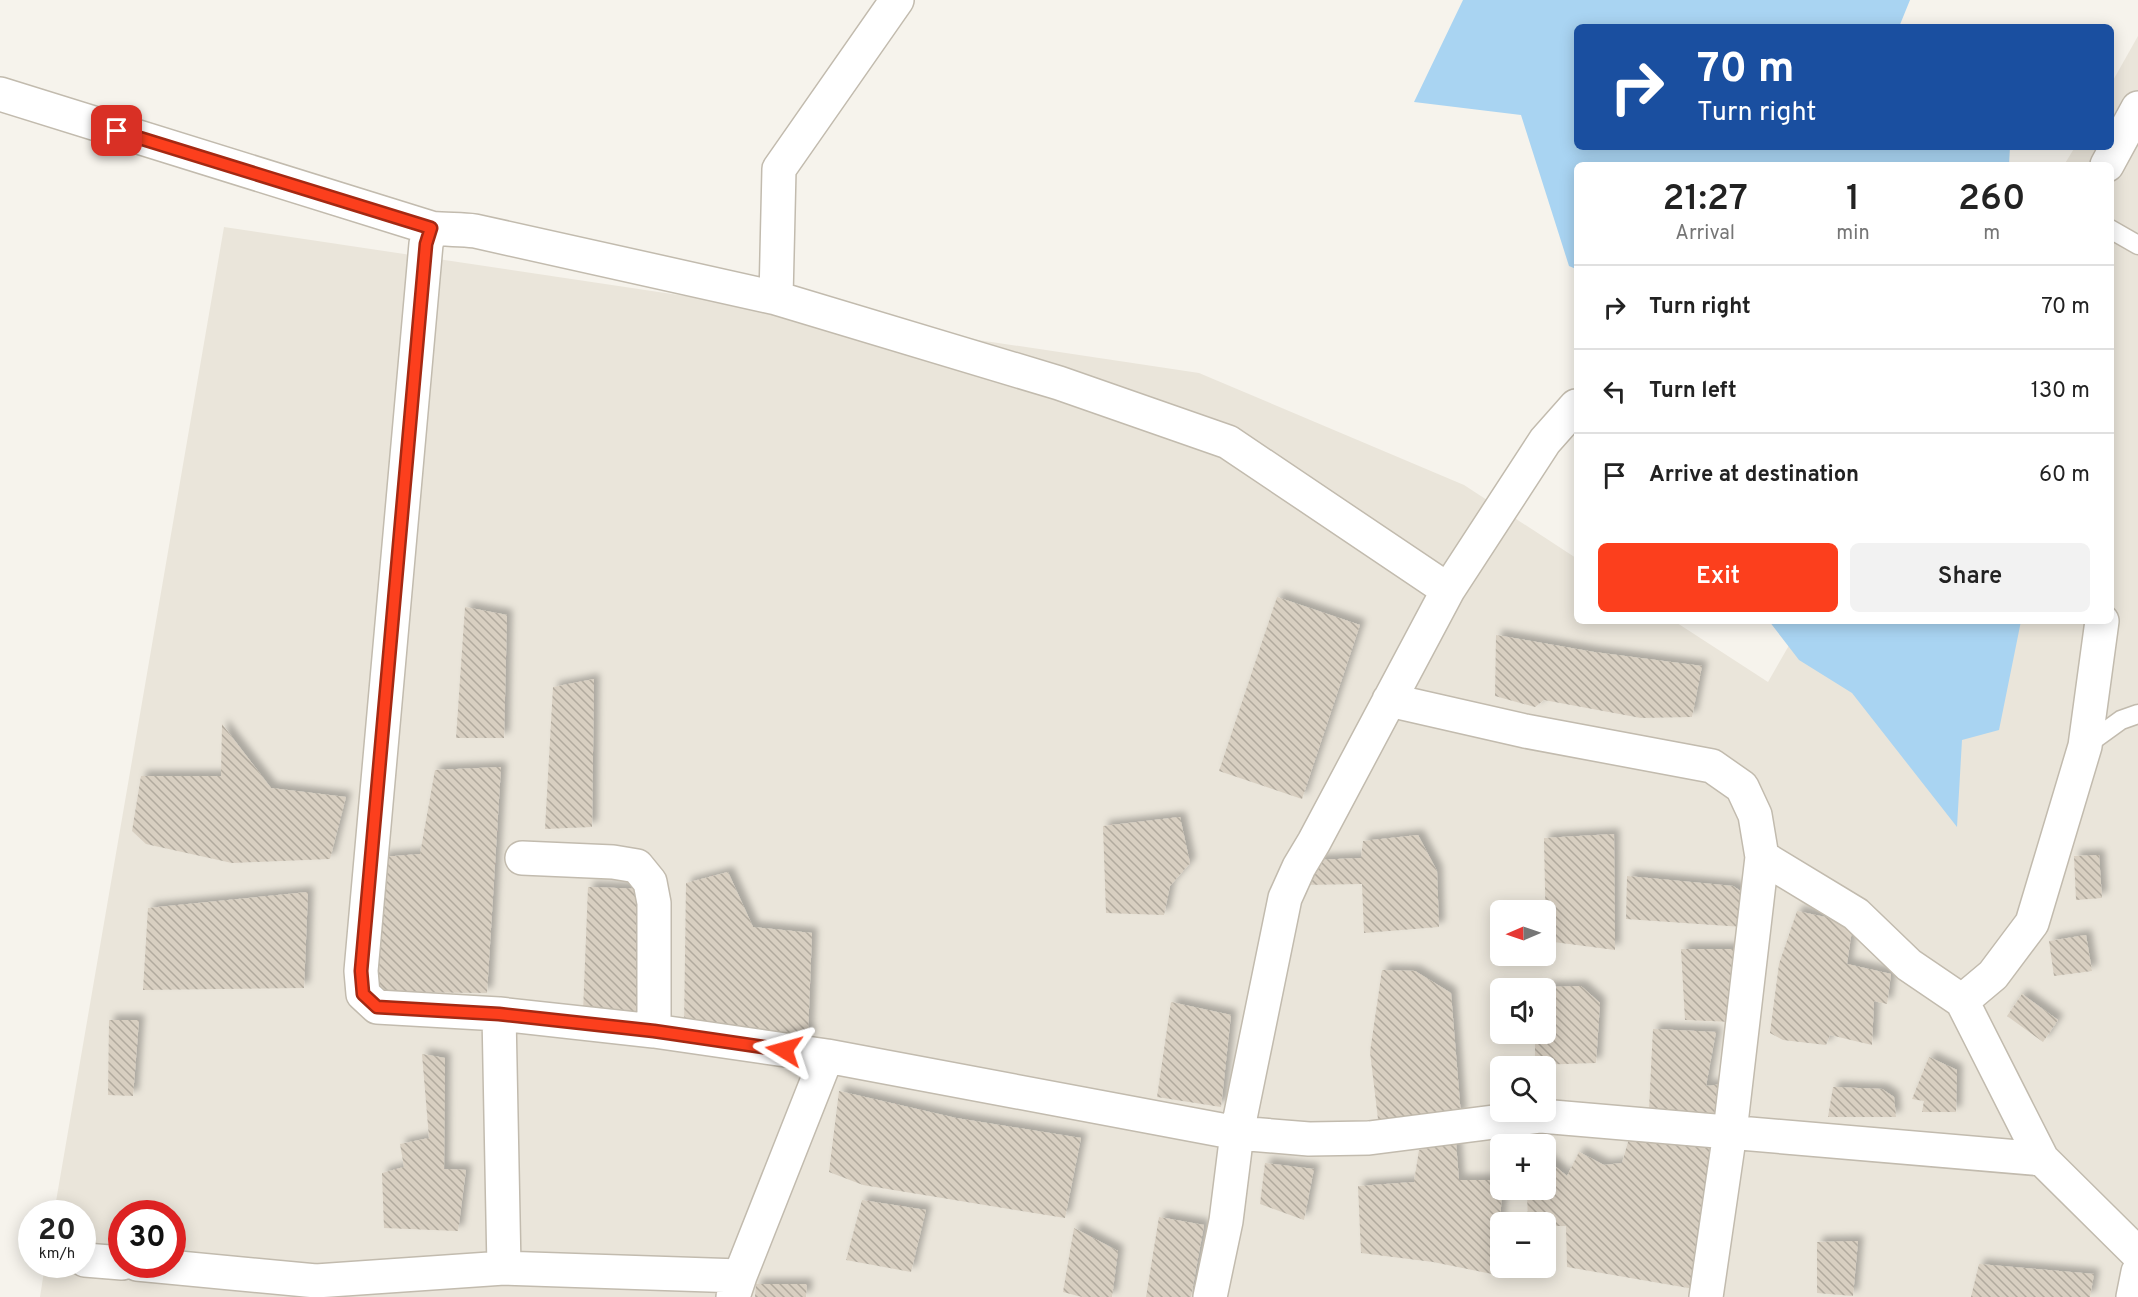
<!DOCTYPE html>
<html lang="en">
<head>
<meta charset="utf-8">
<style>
  body { margin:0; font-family:Overpass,sans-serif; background:#f2f2f2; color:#222; height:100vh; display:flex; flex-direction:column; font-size:22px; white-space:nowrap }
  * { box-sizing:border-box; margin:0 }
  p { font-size:20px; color:#767676 }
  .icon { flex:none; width:33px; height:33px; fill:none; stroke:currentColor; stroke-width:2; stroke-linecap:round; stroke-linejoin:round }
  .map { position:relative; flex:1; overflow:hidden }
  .sheet { position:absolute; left:1574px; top:162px; width:540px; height:462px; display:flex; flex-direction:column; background:#fff; border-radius:9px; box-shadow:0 3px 15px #0003 }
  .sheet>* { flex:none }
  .banner { position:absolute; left:1574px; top:24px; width:540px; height:126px; border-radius:9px; box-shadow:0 3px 15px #0003; background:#1a4fa0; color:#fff; overflow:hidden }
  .needle { width:39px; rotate:268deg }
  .fabs { position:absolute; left:1490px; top:900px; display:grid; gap:12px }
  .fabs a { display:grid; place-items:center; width:66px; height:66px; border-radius:9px; background:#fff; box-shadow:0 3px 15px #0003; font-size:30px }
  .speed { position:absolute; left:18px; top:1200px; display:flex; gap:12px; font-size:30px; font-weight:700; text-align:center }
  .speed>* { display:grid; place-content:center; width:78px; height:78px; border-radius:50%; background:#fff; box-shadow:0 3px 15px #0003; line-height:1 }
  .speed small { font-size:15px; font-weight:400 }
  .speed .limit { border:9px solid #d22; background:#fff; color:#111 }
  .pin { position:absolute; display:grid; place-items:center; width:51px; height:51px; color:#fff; margin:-26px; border-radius:12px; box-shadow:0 3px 9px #0006 }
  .me { position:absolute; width:66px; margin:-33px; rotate:278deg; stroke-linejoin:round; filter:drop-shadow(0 0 4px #0008) }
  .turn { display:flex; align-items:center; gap:21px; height:126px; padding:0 24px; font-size:27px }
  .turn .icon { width:78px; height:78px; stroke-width:2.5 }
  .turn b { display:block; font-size:42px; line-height:51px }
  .eta { display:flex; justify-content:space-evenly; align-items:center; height:102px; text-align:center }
  .eta b { font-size:36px; font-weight:600; line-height:42px }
  .action { display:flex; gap:12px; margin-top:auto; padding:12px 24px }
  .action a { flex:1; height:69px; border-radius:9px; background:#fc3f1d; color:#fff; font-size:24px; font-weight:600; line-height:69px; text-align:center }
  .action a+a { background:#f2f2f2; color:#222 }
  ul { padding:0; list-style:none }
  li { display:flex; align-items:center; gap:18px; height:84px; padding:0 24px; border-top:2px solid #e0e0e0 }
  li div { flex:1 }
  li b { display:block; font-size:22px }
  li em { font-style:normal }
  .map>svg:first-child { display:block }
  .residential { fill:#eae5da; fill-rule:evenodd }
  .water { fill:#a9d4f2 }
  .building { fill:url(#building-back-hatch); filter:url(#shadow) }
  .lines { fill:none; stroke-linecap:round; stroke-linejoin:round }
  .service-casing { stroke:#c2bbae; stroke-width:21 }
  .minor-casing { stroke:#c2bbae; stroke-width:36 }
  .service { stroke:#fff; stroke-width:18 }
  .minor { stroke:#fff; stroke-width:33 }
  .route-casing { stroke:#a42913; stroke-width:15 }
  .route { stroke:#fc3f1d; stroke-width:10 }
</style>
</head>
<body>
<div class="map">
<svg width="2138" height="1297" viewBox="0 0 2138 1297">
  <defs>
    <pattern id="building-back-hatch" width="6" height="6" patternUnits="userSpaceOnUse" patternTransform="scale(1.5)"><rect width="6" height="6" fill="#d8cfc1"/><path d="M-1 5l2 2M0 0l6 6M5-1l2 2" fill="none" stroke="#b1aa9e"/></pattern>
    <filter id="shadow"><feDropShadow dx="5.5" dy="-5.5" stdDeviation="3" flood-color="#0004"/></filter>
  </defs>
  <rect width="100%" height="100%" fill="#f6f3ec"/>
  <path class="residential" d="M2138 36V1297H40L45 1265 82 1264V1214L54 1213 224 227 1199 373 1464 485 1576 558V621H1674L1768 682 1803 621H2110V165H2064L2075 147H2110L2111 84ZM1500 910H1545V956H1500ZM1500 988H1545V1034H1500ZM1500 1066H1545V1112H1500ZM1500 1144H1545V1190H1500ZM122 1214H172V1264H122ZM1500 1222H1545V1268H1500Z"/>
  <path class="water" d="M1463 0H1910L1899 27H1576V147H2010L2009 165H1576V269L1569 266 1521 115 1414 102Z
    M1769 621H2021L1999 730 1962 740 1957 827 1852 693 1799 660Z"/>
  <path class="building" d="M1277 597 1360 625 1302 799 1219 771Z
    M465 607 507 615 504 738H456Z
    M1496 635 1594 652 1702 666 1692 717 1641 718 1544 700 1535 707 1495 696Z
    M594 679 592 827 545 829 553 687Z
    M222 724 271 788 346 797 330 859 232 863 146 844 132 831 141 776H221Z
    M501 767 487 993 383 992 373 976 382 857 420 854 435 770Z
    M1180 817 1190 863 1170 886 1164 915 1106 913 1103 826Z
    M1614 834 1615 950 1546 941 1544 838Z
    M1418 835 1437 871 1439 927 1364 933 1362 884 1303 885 1315 860 1361 858 1363 841Z
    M2099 855 2102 898 2076 900 2074 856Z
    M728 872 753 927 812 933 808 1035 684 1028 686 883Z
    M1627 876 1733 886 1748 896 1743 927 1626 919Z
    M588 887 644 889 645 1015 583 1012Z
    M308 892 304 988 143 990 148 908Z
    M1797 911 1853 923 1847 964 1891 974 1887 1004 1874 1001 1872 1045 1830 1035 1826 1045 1783 1040 1770 1033 1779 964Z
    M2086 935 2092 971 2054 976 2049 941Z
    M1681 949H1738L1732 1022 1685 1020Z
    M1382 970 1415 971 1451 993 1461 1116 1378 1119 1370 1052Z
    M1581 986 1600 1003 1596 1063 1535 1065V1034H1545V987Z
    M2022 994 2058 1020 2043 1042 2007 1016Z
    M1171 1002 1231 1015 1221 1107 1157 1097Z
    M109 1020H139L133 1096 108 1095Z
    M1653 1029 1716 1032 1706 1086 1724 1084 1717 1115 1649 1109Z
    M422 1054 445 1058 444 1169 466 1170 458 1231 384 1228 382 1173 404 1167 400 1144 429 1138Z
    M1929 1057 1957 1070 1956 1112H1922L1924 1101 1912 1099Z
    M1833 1087 1882 1089 1894 1097 1896 1117H1828Z
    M839 1091 956 1118 1081 1138 1065 1218 863 1185 829 1172Z
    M1630 1135 1710 1148 1694 1289 1567 1267 1566 1226H1545V1222H1528L1527 1193 1535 1190H1545V1158L1567 1176 1579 1152 1604 1165 1622 1163Z
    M1456 1143 1459 1180H1500V1190H1502L1497 1275 1433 1262 1361 1253 1358 1186 1414 1182 1419 1150Z
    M1265 1163 1314 1169 1304 1220 1260 1204Z
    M862 1200 926 1210 911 1272 846 1260Z
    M1159 1217 1204 1225 1191 1297H1146Z
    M1074 1228 1118 1251 1112 1297H1082L1063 1292Z
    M1858 1241 1853 1296 1817 1293V1242Z
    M1979 1264 2094 1274 2090 1297H1971Z
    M756 1284H807L806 1297H755Z"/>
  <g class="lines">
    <defs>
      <path id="service" d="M2110 229 2138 245
        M2085 746 2121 720 2138 714"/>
      <path id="minor" d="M0 94 431 228C446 230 460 229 475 231L776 298 1059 383 1228 442 1448 590
        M2107 165 2138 108
        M431 228 426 244 361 971 363 994 377 1007 499 1014 654 1031 827 1056 1237 1133 1309 1139 1369 1138 1541 1116 2042 1159 2138 1254
        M776 298 779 169 897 0
        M1389 700 1525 731 1712 766 1742 787 1755 815 1762 857 1730 1132 1706 1297
        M1762 857 1856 914 1909 965 1962 1001 2042 1159
        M522 858 613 862 637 866 650 882 654 903V1031
        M1962 1001 1993 975 2032 923 2085 746 2102 621
        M499 1014 504 1268
        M85 1260 122 1263
        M137 1264 316 1281 504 1268 740 1276
        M733 1297 740 1276 827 1056
        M1210 1297 1226 1221 1237 1133 1285 898 1299 867 1314 842 1448 590 1545 441 1576 406
        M2133 1297 2138 1272"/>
    </defs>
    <use href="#service" class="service-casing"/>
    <use href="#minor" class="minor-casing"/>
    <use href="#service" class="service"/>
    <use href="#minor" class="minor"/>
  </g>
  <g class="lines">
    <defs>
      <path id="route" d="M117 131 431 228 426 244 361 971 363 994 377 1007 499 1014 654 1031 784 1050"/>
    </defs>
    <use href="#route" class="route-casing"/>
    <use href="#route" class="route"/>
  </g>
</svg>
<div class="fabs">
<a><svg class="needle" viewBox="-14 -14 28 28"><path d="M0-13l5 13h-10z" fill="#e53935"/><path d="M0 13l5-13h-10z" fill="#767676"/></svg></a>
<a><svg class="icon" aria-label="sound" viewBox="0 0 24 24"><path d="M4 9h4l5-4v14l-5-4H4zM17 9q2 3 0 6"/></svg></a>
<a><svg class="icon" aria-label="search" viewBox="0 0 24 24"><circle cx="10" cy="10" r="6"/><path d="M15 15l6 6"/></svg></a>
<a>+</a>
<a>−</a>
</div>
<div class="speed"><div>20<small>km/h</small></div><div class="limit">30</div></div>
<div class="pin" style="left:117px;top:131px;background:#d93025"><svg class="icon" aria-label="arrive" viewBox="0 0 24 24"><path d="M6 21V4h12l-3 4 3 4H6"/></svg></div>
<svg class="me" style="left:784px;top:1050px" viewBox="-20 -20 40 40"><path d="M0-17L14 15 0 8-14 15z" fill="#fc3f1d" stroke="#fff" stroke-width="4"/></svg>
<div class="banner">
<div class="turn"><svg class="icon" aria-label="right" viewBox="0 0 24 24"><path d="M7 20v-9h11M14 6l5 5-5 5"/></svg><div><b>70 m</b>Turn right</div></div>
</div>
<section class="sheet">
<div class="eta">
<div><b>21:27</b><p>Arrival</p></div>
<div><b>1</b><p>min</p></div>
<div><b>260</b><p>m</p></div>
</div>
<ul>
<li><svg class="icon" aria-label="right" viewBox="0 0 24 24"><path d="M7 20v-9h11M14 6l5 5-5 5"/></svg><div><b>Turn right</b></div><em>70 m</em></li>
<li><svg class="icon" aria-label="left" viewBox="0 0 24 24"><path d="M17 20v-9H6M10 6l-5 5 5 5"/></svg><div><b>Turn left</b></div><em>130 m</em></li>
<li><svg class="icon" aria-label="arrive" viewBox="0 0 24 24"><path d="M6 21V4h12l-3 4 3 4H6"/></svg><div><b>Arrive at destination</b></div><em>60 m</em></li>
</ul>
<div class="action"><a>Exit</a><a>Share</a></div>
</section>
</div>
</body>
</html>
